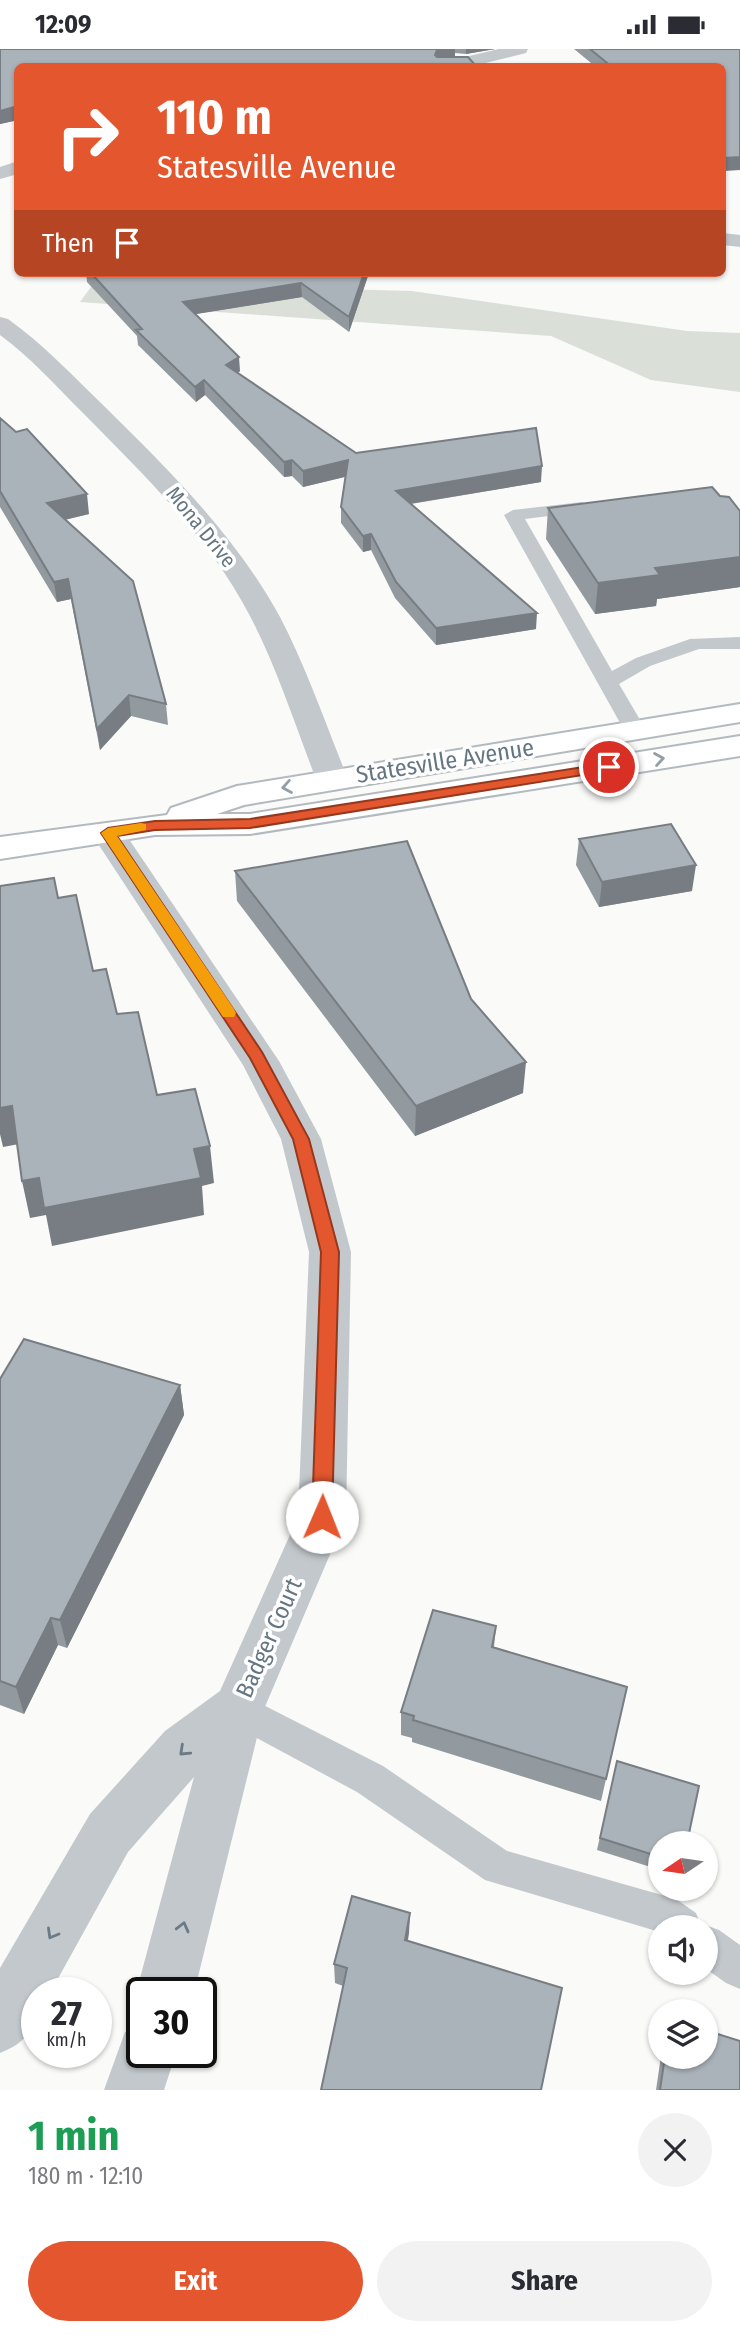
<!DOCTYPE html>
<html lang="en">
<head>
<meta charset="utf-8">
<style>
  body { margin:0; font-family:"Fira Sans Condensed",sans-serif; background:#f2f2f3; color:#2b2b33; height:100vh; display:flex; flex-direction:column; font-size:26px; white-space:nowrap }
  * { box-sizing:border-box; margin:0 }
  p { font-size:23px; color:#7c7c81 }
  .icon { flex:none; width:38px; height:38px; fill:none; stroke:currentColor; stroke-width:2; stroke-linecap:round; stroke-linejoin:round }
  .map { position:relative; height:2041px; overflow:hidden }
  .side { display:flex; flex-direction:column; background:#fff; flex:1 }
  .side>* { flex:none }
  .hud { position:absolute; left:14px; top:14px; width:712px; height:214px; border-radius:10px; box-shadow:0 2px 5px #0004; background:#e4572e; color:#fff; overflow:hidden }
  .needle { width:46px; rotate:257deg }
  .fabs { position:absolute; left:648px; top:1782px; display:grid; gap:14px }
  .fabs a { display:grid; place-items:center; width:70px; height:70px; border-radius:50%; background:#fff; box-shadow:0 2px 5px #0004; font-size:35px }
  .speed { position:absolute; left:21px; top:1928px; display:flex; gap:14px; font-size:35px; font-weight:700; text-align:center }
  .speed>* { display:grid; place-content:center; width:91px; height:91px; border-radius:50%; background:#fff; box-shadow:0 2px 5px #0004; line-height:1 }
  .speed small { font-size:18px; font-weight:400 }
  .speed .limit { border:4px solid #111; border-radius:10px; background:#fff; color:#111 }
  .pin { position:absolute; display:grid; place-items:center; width:60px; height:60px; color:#fff; margin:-30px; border:4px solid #fff; border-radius:50%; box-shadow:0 2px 7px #0007 }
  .me { position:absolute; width:77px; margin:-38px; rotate:1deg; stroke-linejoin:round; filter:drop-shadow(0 0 5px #0008) }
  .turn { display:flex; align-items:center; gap:24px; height:147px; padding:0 28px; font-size:32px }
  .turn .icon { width:91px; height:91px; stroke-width:2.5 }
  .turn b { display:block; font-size:49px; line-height:60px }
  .then { display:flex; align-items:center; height:66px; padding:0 28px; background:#0003; gap:14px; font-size:26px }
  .round { display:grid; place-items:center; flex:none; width:74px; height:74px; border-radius:37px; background:#f2f2f3 }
  .overview { display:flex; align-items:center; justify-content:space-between; height:119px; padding:0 28px }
  h1 { font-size:42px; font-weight:700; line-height:52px; color:#1e9e55 }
  .primary-button { display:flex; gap:14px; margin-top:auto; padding:14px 28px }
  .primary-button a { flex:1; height:80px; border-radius:42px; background:#e4572e; color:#fff; font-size:28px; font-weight:700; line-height:80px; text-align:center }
  .primary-button a+a { background:#f2f2f3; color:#2b2b33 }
  .status { display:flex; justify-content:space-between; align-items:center; height:49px; padding:0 35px; background:#fff; direction:ltr }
  .status svg { height:19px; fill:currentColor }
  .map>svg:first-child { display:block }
  .green { fill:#dadfd7 }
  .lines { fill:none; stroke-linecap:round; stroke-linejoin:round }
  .secondary-casing { stroke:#b3babf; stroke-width:4 }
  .service { fill:#c3c8cc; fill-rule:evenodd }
  .minor { fill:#c3c8cc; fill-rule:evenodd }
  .secondary { fill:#fff; fill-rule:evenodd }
  .wall { fill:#929a9f }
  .shaded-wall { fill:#777d82 }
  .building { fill:#aab3b9; stroke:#777d82; stroke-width:2 }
  .oneway { stroke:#939fa8 }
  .oneway2 { stroke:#6a7a87 }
  .route { fill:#e4572e; stroke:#94391e; stroke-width:2 }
  .slow { fill:#f59e0b }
  .labels { text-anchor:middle; stroke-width:7; stroke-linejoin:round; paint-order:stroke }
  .far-street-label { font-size:21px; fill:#657683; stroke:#fff }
  .street-label { font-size:24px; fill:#657683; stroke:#fff }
</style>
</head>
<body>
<div class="status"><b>12:09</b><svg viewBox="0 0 49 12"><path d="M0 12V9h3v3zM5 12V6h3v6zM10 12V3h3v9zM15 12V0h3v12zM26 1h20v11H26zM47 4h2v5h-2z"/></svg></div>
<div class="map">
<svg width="740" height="2041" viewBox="0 0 740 2041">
  <rect width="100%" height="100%" fill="#fafaf8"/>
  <path class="green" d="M94 234 412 242 687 282 740 284V343L651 331 551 287 80 253Z"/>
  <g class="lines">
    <defs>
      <path id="secondary" d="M740 655V673L244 756 217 765H250L740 687V707L250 785 155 786 0 810V788L167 766 171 759 237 737Z"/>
    </defs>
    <use href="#secondary" class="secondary-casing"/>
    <path class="service" d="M582 453 591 458 588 462 525 470 612 622 636 609 690 590 740 588V600H699L650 617 619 635 646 681 643 686H627L624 681 504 466 513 461Z
      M238 1643 383 1717 507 1802 676 1850 696 1864 701 1877 705 1876 719 1881 740 1896V1940L726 1934 705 1919V1878H660V1886L653 1881 485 1831 357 1743 225 1672 220 1660 225 1648Z"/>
    <path class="minor" d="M499 0H528L526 4 469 18H437L439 14Z
      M18 112V125L0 130V118Z
      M723 184 740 186V198L723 196Z
      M0 268 8 270C43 295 72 326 103 356 168 420 236 487 280 568 307 620 326 676 348 730L343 737 332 740 321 737 316 730C295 676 277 619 250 567 209 488 143 425 81 362 55 336 30 308 0 286Z
      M108 774 120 777 279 1012 321 1090 351 1203 346 1468 264 1660 194 1944H142V1958L136 1944 194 1728 128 1803 50 1944H37C37 1977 30 1992 0 2004V1919L90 1765 165 1682 220 1642 298 1468 309 1203 281 1090 243 1016 91 784 96 777Z
      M142 1976V2004H176L164 2041H104L125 1983Z"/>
    <use href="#secondary" class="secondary"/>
  </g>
  <path class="wall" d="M0 0H495L466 5 455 4V8L18 18V71L0 75Z
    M574 0H740L724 122 723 121V18H596Z
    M86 224H369L349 283 302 248 195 265 240 322 238 324 356 404 541 433 411 455 536 580 436 596 395 549 371 501 363 503 341 474V458L345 428 303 438 292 427 284 428 205 346 196 353 138 296 137 287 87 233Z
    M0 369 89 465 65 471 166 655 168 676 131 667 100 701 71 550 57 553 0 458Z
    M720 447 740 462V538L657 550 656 557 595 565 546 490 548 459Z
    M579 790 692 842 599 858 576 816Z
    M235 822 471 950 523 1044 415 1087 237 852Z
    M0 1330 180 1336 184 1366 67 1599 58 1596 24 1665 0 1656Z
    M496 1577 494 1598 627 1638 601 1752 412 1693V1689L401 1686V1663Z
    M617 1712 660 1794V1821L597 1801Z
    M410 1864 408 1892 343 1937 335 1934 334 1915Z
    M661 2007H705L740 2041H656Z"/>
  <path class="shaded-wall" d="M440 0H455V8L437 13 435 6 437 1Z
    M466 0H495L466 5Z
    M18 57V71L0 75V62Z
    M740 108V121L724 122 725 109Z
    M364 224H369L349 283V268Z
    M301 234 302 248 184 267 183 253Z
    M239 308 240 322 227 331 226 316Z
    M204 331 205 346 196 353 195 338Z
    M292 411V427L284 428V413Z
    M348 411V427L303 438V422Z
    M542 417 541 433 396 457V442Z
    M87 445 89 465 50 474 47 454Z
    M371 485V501L363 503V487Z
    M740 508V538L657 550 656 557 595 565 598 534 655 519Z
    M68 530 71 550 57 553 54 533Z
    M537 564 536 580 436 596V579Z
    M129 646 131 667 100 701 97 680Z
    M696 816 692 842 599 858 602 833Z
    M526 1013 523 1044 415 1087 416 1057Z
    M12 1057 19 1095 3 1098 0 1085V1059Z
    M210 1097 214 1134 202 1137 204 1166 52 1197 46 1166 30 1169 22 1132Z
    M180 1336 184 1366 67 1599 60 1571Z
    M51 1569 58 1596 24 1665 16 1638Z
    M410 1864 409 1884 404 1911 405 1891Z"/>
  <path class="building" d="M0 0H440L437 1 435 6 437 8H468L477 18H18V57L0 62Z
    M590 0H740V108L725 109 723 107V18H612Z
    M91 224H364L349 268 301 234 183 253 239 308 226 316 356 404 536 379 542 417 396 442 537 564 436 579 396 533 371 485 363 487 341 458 348 411 303 422 292 411 284 413 204 331 195 338 136 281 142 280Z
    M0 369 16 383 27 380 87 445 47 454 133 532 166 655 129 646 97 680 68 530 54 533 0 442Z
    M712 438 720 447 729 448 740 462V508L655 519 660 526 598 534 548 459Z
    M671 775 696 816 602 833 579 790Z
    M407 792 471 950 526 1013 416 1057 235 822Z
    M54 829 58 849 76 846 93 922 106 920 117 965 138 963 157 1046 195 1040 210 1097 194 1100 201 1129 44 1159 39 1129 22 1132 12 1057 0 1059V837Z
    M24 1290 180 1336 60 1571 51 1569 16 1638 0 1632V1330Z
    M433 1561 496 1577 492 1598 627 1638 606 1730 413 1671 414 1667 401 1663Z
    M617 1712 699 1737 687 1794H660V1808L600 1789Z
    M352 1847 410 1864 405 1891 562 1939 541 2041H321L347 1919 334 1915Z
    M705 1981 740 1992V2041H660L665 2007H705Z"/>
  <defs><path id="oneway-chevron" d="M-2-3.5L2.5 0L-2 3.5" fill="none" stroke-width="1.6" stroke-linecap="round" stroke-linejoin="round" transform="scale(1.75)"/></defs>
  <g class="oneway">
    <use href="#oneway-chevron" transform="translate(659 710) rotate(-9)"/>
    <use href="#oneway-chevron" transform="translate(287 738) rotate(170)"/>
  </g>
  <g class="oneway2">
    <use href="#oneway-chevron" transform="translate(184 1702) rotate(137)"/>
    <use href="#oneway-chevron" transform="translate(183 1878) rotate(-76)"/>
    <use href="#oneway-chevron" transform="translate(52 1885) rotate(120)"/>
  </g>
  <path class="route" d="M609 714 614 715V721L250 779 155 781 117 787 262 1003 309 1090 339 1203 332 1468 329 1474 322 1477 315 1474 312 1468 321 1203 293 1090 250 1009 101 784 108 779 155 772 250 770Z"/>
  <path class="slow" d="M141 774 146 775V781L117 787 234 960 236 964 234 968H223L101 784 108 779Z"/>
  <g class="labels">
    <g class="far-street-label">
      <text transform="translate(201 478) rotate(51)" y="7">Mona Drive</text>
    </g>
    <g class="street-label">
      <text transform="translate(445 712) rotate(-9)" y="8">Statesville Avenue</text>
      <text transform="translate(269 1589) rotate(-66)" y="8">Badger Court</text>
    </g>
  </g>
</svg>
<div class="fabs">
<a><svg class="needle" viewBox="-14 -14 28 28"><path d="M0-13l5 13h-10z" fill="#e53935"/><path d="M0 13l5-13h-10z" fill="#7c7c81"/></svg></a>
<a><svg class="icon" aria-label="sound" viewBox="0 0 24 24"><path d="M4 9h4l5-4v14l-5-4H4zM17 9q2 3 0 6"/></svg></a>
<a><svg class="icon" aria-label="layers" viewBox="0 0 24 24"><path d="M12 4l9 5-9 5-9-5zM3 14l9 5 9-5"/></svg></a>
</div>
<div class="speed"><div>27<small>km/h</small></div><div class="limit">30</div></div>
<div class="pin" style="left:609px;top:718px;background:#d93025"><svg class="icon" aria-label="arrive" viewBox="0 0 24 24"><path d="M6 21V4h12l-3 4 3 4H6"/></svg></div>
<svg class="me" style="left:322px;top:1468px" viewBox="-20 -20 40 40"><circle r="19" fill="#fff"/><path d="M0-13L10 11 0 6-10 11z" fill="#e4572e"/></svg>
<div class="hud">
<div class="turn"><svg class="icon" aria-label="right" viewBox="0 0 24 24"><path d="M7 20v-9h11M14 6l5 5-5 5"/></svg><div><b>110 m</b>Statesville Avenue</div></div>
<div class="then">Then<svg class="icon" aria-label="arrive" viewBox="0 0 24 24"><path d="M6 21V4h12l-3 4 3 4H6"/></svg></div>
</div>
</div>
<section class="side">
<div class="overview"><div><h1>1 min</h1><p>180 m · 12:10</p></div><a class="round"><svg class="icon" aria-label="close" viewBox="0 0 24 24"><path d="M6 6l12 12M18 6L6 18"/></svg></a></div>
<div class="primary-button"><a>Exit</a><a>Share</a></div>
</section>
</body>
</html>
